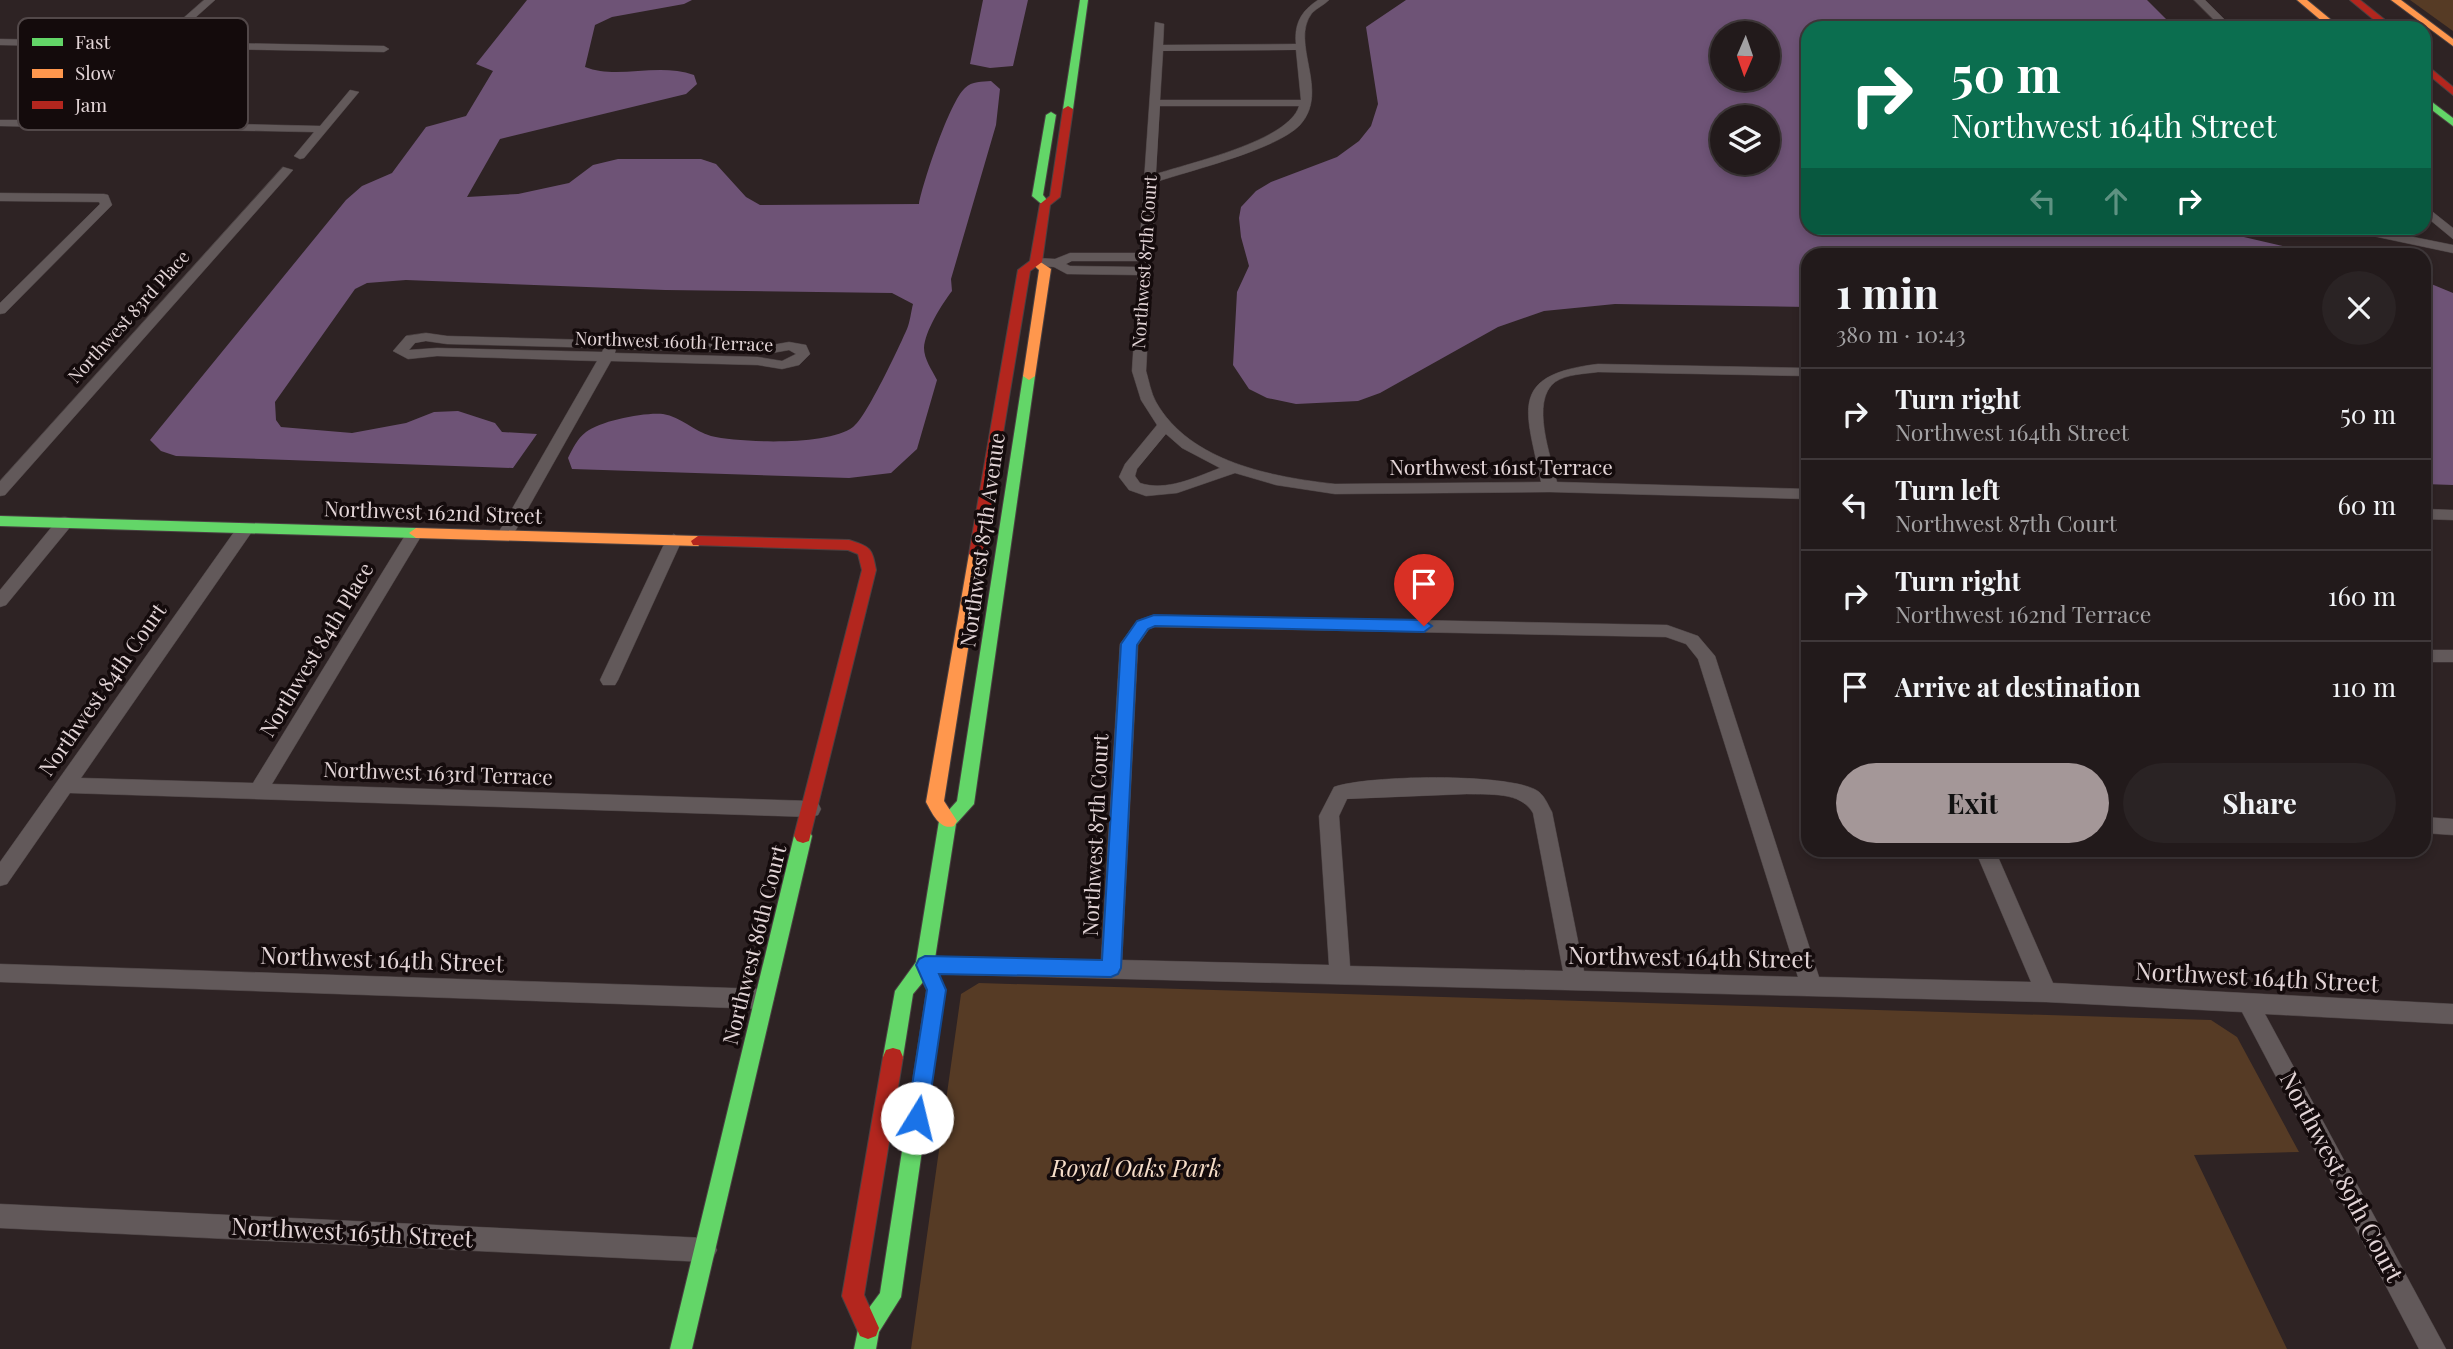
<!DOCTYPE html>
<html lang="en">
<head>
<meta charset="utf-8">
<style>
  body { margin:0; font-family:"Playfair Display",serif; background:#2a2324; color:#f1f3f6; height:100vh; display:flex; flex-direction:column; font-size:26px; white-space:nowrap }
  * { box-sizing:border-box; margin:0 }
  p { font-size:23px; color:#a2a1a3 }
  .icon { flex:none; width:38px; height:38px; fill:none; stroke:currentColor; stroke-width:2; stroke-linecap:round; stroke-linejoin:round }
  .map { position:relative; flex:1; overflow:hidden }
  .side { position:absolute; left:1801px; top:248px; width:630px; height:609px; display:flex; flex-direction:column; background:#221a1b; border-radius:21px; box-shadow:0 4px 10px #0003,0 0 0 2px #3f383a }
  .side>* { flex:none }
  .guide { position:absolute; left:1801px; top:21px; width:630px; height:214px; border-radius:21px; box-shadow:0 4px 10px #0003,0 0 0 2px #3f383a; background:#0b6e4f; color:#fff; overflow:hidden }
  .needle { width:46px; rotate:182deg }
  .tools { position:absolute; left:1710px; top:21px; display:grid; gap:14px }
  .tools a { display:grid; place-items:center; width:70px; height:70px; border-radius:50%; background:#221a1b; box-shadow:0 4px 10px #0003,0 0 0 2px #3f383a; font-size:35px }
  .pin { position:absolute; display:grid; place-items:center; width:60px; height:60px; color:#fff; margin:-72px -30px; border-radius:50% 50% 50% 0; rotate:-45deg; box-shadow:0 0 7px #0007 }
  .pin .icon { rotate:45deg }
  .me { position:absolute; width:77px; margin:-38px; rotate:9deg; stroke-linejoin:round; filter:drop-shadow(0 0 5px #0008) }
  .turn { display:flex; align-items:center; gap:24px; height:147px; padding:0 35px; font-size:32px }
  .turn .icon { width:91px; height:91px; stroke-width:2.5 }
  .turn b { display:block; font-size:49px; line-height:60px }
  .lanes { display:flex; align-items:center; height:66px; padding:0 35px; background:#0003; justify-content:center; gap:35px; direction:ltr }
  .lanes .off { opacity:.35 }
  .round { display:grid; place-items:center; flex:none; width:74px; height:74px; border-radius:37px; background:#2a2324 }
  .headline { display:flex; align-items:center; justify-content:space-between; height:119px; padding:0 35px }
  h1 { font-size:42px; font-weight:700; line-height:52px }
  .primary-button { display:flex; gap:14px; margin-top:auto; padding:14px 35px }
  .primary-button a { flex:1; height:80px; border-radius:42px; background:#a49798; color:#111; font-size:28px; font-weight:700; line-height:80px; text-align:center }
  .primary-button a+a { background:#2a2324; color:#f1f3f6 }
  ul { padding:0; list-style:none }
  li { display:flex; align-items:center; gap:21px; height:91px; padding:0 35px; border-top:2px solid #3f383a }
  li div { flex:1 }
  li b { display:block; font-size:26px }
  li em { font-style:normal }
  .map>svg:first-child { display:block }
  .green { fill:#563b25 }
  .water { fill:#6e5376; fill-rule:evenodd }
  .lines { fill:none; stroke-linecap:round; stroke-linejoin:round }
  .street-casing { stroke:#4a4142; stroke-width:1 }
  .fast-casing { stroke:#4a4142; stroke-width:2 }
  .slow-casing { stroke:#4a4142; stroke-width:2 }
  .jam-casing { stroke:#4a4142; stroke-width:2 }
  .street { fill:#62595a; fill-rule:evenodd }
  .fast { fill:#63d668; fill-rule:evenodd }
  .slow { fill:#ff974d; fill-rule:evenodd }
  .jam { fill:#b3261e; fill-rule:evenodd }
  .route { fill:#1a73e8; stroke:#114b97; stroke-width:2 }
  .labels { text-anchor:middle; stroke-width:7; stroke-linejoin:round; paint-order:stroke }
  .far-street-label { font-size:18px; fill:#e3d5d7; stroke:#140b0c }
  .street-label { font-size:21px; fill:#e3d5d7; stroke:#140b0c }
  .near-street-label { font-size:24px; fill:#e3d5d7; stroke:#140b0c }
  .near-park-label { font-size:24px; font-style:italic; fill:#f7dec9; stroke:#140b0c }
  .key { fill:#140b0c; stroke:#524849; stroke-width:2 }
  .key-label { font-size:19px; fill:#e3d5d7 }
</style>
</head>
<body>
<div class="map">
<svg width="2453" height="1349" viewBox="0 0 2453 1349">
  <rect width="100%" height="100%" fill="#2e2324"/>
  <path class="green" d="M2410 0H2453V31Z
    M979 983 2211 1020 2237 1037 2299 1152 2194 1155 2287 1349H911L961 994Z"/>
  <path class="water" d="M527 0H692L684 4 612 17 595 25 585 67C618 80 657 62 694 75L697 84 686 94 500 139 467 197 518 194 569 183 593 165 618 159H701L716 164 746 197 760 205 919 204C923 182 950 101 965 88 972 81 982 82 991 81L1000 89 996 125 951 279 952 291C942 304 925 331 924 348 924 359 932 370 937 380L917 449 891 473 849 478 572 469 568 458C573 448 577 439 586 432 600 421 644 412 663 414 681 417 694 431 711 436 741 443 828 446 853 427 866 418 899 347 907 329 910 322 911 312 913 304L892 293 665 290 406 280 367 283 355 289 275 402 276 420 281 427 352 433 406 423 434 412 458 411 495 423 502 432 537 434 513 468 176 456 161 451 150 440 346 200 362 186 392 173 426 127 466 116 493 71 476 64Z
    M983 0H1028L1013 66 990 68 970 64Z
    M1406 0H2147L2175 28H1808V228H2205L2321 255 1808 256V307L1615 304 1544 311 1498 327 1380 393 1358 401 1296 404 1267 398 1249 389 1233 365 1237 292 1249 266 1241 237 1239 218 1241 207 1256 191 1271 182 1337 157 1359 141 1371 126 1378 104 1366 27ZM1768 33V79H1722V33ZM1722 117H1768V163H1722Z
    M2424 281 2453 293V485L2424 484Z"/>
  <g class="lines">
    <defs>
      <path id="street" d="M204 0H215L168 42 384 46 389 49 384 52 0 45V39L156 42Z
        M1318 0H1329C1324 5 1317 8 1312 13 1289 43 1331 91 1300 125 1276 150 1191 170 1156 182L1146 371C1149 381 1151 393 1156 402 1190 462 1272 477 1335 484L1541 482C1526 410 1507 375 1598 364L1808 368V376L1598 372C1584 374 1567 374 1555 382 1530 401 1551 457 1557 482L1808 489V499L1550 492 1335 494 1276 485 1235 473 1177 493 1146 496 1129 490 1119 477 1125 464 1157 425 1141 400 1132 371 1138 275 1067 274 1054 267 1036 266 1030 262 1036 258 1055 259 1070 253H1139L1155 22 1164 24 1163 45 1296 44C1294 24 1301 11 1318 0ZM1296 50 1301 100H1160L1163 51ZM1160 106H1299C1289 141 1189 163 1156 174ZM1072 261H1139V267L1070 266 1066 264ZM1166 434 1182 448 1220 468C1196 477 1166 492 1140 483L1135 476 1137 469Z
        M2194 0H2205L2233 28H2222Z
        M74 84 78 85V89L41 120 176 123 218 87 223 90 222 92 189 123 320 126 350 90 359 92 304 158 300 159 294 156 314 132 0 126V120H28Z
        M283 167 293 170 5 495 0 496V481Z
        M0 193 104 194 108 195 112 205 5 313 0 314V303L100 204 99 202 0 201Z
        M2424 205 2453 228V239L2424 215Z
        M2348 228H2369L2453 245V253L2354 232Z
        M426 333 447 336 772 345 789 342 806 345 810 354 799 365 782 369 758 365 611 361 513 535 505 540 497 535 597 361 437 356 408 359 393 351 406 336ZM426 341 447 344 604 348 602 352 437 348 409 350 415 343ZM616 349 772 353 789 350 796 354 782 361 758 357 615 353Z
        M2424 509 2453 510V520L2424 519Z
        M65 517 71 518 73 522 71 526 6 605 0 607V590L59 518Z
        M245 524 253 529 251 533 81 778 253 783 409 529 415 528 423 533 272 784 811 801 818 803 821 809 818 815 811 817 70 793 7 884 0 886V862L239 525Z
        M674 534 682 540 618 680 615 685H603L600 680 666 540Z
        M1154 615 1667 625 1698 636 1715 656 1819 977 2031 982 1975 850H1995L2053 983 2453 1004V1024L2265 1014 2446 1349H2419L2242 1012 2046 1002 925 974 918 972 915 965 918 958 925 956 1101 960 1120 644 1137 621ZM1155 627 1666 637 1686 644 1698 659 1798 977 1584 971 1552 812C1548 805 1544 794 1536 790 1506 773 1368 775 1334 787L1319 816 1329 965 1122 960 1138 645 1149 629ZM1467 794C1490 795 1520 791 1533 813L1563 971 1350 966 1339 816 1347 799Z
        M2424 650H2453V662H2424Z
        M2424 817 2453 819V835L2424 833Z
        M0 964 763 989 770 992 774 999 770 1006 763 1009 0 982Z
        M0 1204 705 1238 713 1242 717 1250 713 1258 705 1262 0 1228Z"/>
      <path id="fast" d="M1080 0H1088L1073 109 1068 112 1063 109Z
        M2424 96 2453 118V126L2424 104Z
        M1051 112 1056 115 1043 195 1050 204 1045 207 1032 196 1046 115Z
        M1029 372 1035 376 974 804 956 824 934 965 945 990 901 1297 879 1332 876 1349H854L860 1320 880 1293 927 990 923 982 913 994 903 1057 900 1064 893 1066 886 1064 883 1057 895 991 916 962 939 821 957 801 1023 376Z
        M0 516 416 528 423 533 416 538 0 526Z
        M803 829 809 831 812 836 692 1349H670L794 836 797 831Z"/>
      <path id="slow" d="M2297 0H2307L2341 28H2330Z
        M2391 0H2401L2453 39V46Z
        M1036 259 1051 269 1035 376 1029 380 1023 376 1039 270 1030 262Z
        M416 528 698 536 705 541 698 546 416 538 409 533Z
        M976 549 983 554 944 801 957 821 954 826C940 831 932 813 926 802L969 554Z"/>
      <path id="jam" d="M2350 0H2360L2395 28H2384Z
        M2424 63 2453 87V95L2424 71Z
        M1068 106 1073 109 1060 197 1050 205 1042 262 1030 271 983 554 976 559 969 554 1018 270 1030 261 1040 204 1050 196 1063 109Z
        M698 536 849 540C871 547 872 548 876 570L809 841 803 843 797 841 794 836 862 570 858 554 848 550 693 545 691 541Z
        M893 1048 900 1050 903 1057 864 1295 879 1328 876 1336 868 1339 860 1336 842 1296 883 1057 886 1050Z"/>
    </defs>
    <use href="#street" class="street-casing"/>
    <use href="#fast" class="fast-casing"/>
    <use href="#slow" class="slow-casing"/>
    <use href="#jam" class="jam-casing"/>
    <use href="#street" class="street"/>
    <use href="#fast" class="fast"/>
    <use href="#slow" class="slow"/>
    <use href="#jam" class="jam"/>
  </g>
  <path class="route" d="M1154 615 1424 620 1432 626 1424 632 1155 626 1148 629 1137 645 1121 968 1118 974 1111 977 939 974 946 990 927 1118 924 1125 917 1128 910 1125 907 1118 927 990 916 965 919 959 925 956 1102 960 1121 644 1137 621Z"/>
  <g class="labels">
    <g class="far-street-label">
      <text transform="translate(1145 262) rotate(-86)" y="6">Northwest 87th Court</text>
      <text transform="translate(129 317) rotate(-48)" y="6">Northwest 83rd Place</text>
      <text transform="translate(674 342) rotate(2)" y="6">Northwest 160th Terrace</text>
    </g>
    <g class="street-label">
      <text x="1501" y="475">Northwest 161st Terrace</text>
      <text transform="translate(433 513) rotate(2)" y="7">Northwest 162nd Street</text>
      <text transform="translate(983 540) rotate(-82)" y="7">Northwest 87th Avenue</text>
      <text transform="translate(317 650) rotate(-59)" y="7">Northwest 84th Place</text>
      <text transform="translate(103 690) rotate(-55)" y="7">Northwest 84th Court</text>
      <text transform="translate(438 774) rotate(2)" y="7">Northwest 163rd Terrace</text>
      <text transform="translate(1096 835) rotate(-87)" y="7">Northwest 87th Court</text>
      <text transform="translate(755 945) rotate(-76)" y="7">Northwest 86th Court</text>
    </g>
    <g class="near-street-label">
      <text transform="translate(1690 958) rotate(1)" y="8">Northwest 164th Street</text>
      <text transform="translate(382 960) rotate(2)" y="8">Northwest 164th Street</text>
      <text transform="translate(2257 978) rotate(3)" y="8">Northwest 164th Street</text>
      <text transform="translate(2341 1177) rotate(62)" y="8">Northwest 89th Court</text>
      <text transform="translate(352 1233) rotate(3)" y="8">Northwest 165th Street</text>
    </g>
    <g class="near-park-label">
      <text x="1136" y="1177">Royal Oaks Park</text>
    </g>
  </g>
  <rect x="18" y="18" width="230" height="112" rx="10" class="key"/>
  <rect x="32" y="38" width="31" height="8" fill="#63d668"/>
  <rect x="32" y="69" width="31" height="9" fill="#ff974d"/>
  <rect x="32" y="101" width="31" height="8" fill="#b3261e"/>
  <g class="key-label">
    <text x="75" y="49">Fast</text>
    <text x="75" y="80">Slow</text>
    <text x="75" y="112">Jam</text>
  </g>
</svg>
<div class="tools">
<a><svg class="needle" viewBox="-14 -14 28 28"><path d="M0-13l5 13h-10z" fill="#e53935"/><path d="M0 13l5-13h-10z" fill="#a2a1a3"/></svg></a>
<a><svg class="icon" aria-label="layers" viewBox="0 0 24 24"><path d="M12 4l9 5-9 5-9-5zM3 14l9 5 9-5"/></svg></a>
</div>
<div class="pin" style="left:1424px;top:626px;background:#d93025"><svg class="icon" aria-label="arrive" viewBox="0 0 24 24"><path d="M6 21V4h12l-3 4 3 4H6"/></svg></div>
<svg class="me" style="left:917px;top:1118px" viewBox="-20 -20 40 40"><circle r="19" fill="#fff"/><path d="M0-13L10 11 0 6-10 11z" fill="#1a73e8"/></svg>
<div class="guide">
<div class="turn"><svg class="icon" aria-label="right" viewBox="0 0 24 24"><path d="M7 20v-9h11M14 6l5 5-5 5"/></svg><div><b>50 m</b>Northwest 164th Street</div></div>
<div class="lanes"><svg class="icon off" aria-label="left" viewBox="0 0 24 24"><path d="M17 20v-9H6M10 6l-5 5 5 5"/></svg><svg class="icon off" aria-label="ahead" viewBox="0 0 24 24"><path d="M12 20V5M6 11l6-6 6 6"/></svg><svg class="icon" aria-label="right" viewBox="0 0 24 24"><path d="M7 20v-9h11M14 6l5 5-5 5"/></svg></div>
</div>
<section class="side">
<div class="headline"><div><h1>1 min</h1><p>380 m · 10:43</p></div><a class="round"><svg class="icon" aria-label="close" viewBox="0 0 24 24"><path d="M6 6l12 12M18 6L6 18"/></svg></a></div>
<ul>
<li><svg class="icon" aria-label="right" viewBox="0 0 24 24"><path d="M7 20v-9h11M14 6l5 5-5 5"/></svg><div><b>Turn right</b><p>Northwest 164th Street</p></div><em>50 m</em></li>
<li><svg class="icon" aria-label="left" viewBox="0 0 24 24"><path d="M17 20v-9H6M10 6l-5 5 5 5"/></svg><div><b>Turn left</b><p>Northwest 87th Court</p></div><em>60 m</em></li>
<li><svg class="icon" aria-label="right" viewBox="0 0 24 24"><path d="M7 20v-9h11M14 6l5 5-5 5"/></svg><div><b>Turn right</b><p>Northwest 162nd Terrace</p></div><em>160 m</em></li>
<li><svg class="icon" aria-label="arrive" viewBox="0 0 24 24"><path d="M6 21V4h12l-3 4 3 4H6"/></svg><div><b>Arrive at destination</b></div><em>110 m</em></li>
</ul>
<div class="primary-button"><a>Exit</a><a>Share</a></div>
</section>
</div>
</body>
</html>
